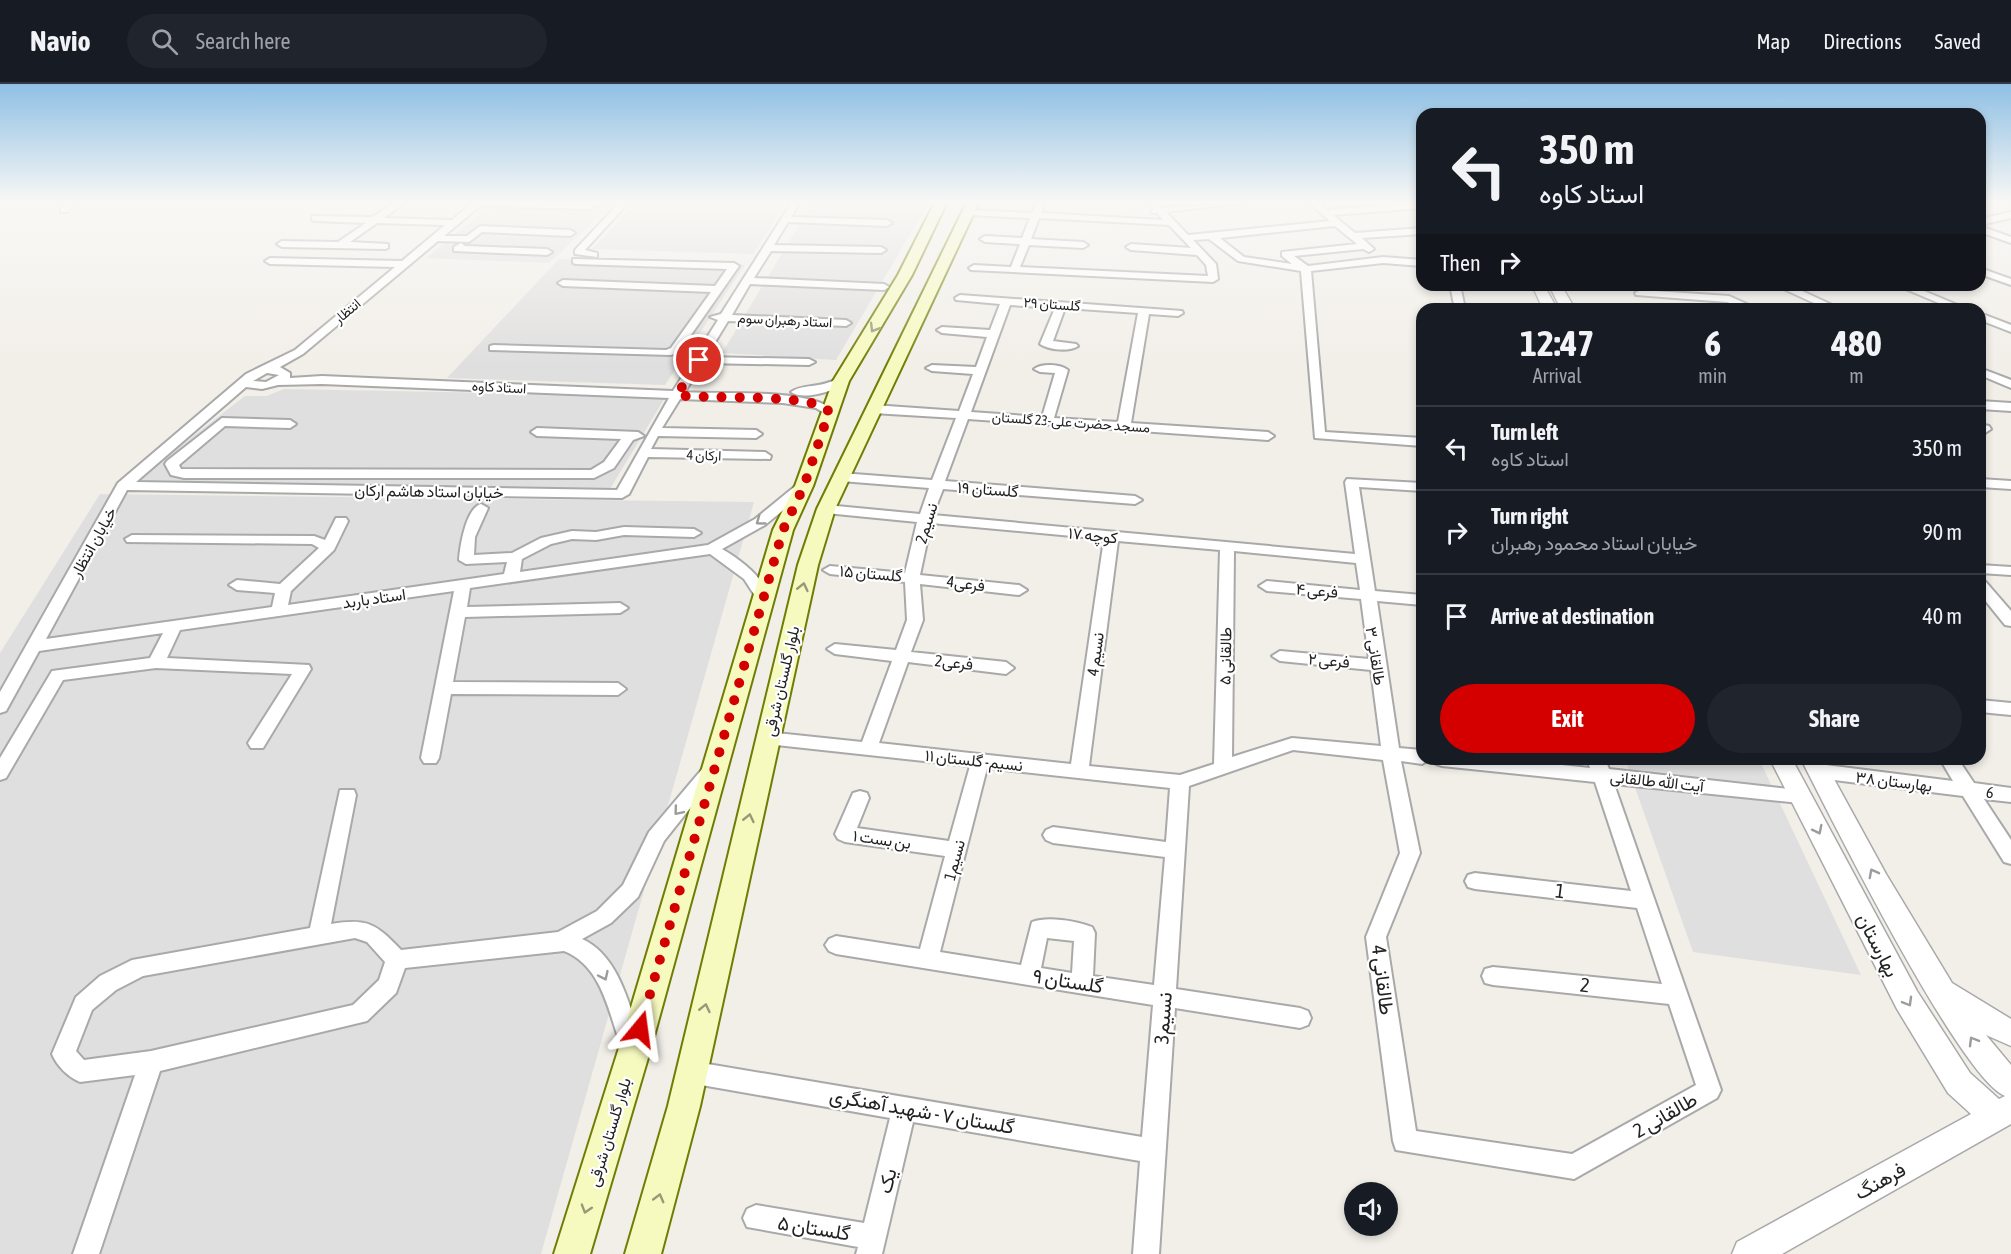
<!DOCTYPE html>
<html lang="en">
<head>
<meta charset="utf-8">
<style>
  body { margin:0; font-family:"Asap Condensed",Vazirmatn,sans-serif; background:#20242c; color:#f1f3f6; height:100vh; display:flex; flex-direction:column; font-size:22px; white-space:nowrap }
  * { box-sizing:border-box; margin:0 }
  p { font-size:20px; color:#9ea1a6 }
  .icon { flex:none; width:33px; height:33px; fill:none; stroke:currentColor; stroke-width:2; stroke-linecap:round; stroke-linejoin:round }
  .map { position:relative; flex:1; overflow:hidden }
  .drawer { position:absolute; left:1416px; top:219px; width:570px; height:462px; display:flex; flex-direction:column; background:#171b24; border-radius:18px; box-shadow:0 3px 9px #0003 }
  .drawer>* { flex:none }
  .top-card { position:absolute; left:1416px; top:24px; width:570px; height:183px; border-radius:18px; box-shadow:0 3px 9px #0003; background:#171b24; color:#f1f3f6; overflow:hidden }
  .buttons { position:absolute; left:1344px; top:1098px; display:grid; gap:12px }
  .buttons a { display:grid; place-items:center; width:54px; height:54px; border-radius:50%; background:#171b24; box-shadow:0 3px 9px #0003; font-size:30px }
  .pin { position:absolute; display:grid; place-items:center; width:51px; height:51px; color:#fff; margin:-26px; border:3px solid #fff; border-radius:50%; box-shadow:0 2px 6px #0007 }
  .me { position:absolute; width:66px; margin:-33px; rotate:16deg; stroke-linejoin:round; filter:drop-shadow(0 0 4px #0008) }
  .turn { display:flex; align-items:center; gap:21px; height:126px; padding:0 24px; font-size:27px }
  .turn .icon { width:78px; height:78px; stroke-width:2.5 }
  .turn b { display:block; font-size:42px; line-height:51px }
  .then { display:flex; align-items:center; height:57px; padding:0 24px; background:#0003; gap:12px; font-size:22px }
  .eta { display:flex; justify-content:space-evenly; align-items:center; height:102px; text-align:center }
  .eta b { font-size:36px; font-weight:700; line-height:42px }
  .action { display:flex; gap:12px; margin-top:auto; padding:12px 24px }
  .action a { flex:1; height:69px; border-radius:36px; background:#d40000; color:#fff; font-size:24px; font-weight:700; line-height:69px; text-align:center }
  .action a+a { background:#20242c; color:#f1f3f6 }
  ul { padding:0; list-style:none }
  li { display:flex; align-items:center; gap:18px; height:84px; padding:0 24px; border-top:2px solid #363941 }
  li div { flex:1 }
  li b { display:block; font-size:22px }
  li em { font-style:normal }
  header { display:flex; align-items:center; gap:36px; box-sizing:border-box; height:84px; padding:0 30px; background:#171b24; border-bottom:2px solid #363941 }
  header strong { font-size:28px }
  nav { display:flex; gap:33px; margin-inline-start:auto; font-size:21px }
  .search { width:420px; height:54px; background:#20242c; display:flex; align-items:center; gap:15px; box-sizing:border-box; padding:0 21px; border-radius:33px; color:#9ea1a6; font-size:22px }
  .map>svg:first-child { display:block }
  .residential { fill:#e0dfdf }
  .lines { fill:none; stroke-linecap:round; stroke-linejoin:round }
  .minor-casing { stroke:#a9a9a9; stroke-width:4 }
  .tertiary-casing { stroke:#a9a9a9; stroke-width:3 }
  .secondary-casing { stroke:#707d05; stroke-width:4 }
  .minor { fill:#fff; fill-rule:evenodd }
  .tertiary { fill:#fff; fill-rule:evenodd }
  .secondary { fill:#f7fabf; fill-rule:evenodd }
  .oneway { stroke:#979978 }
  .oneway2 { stroke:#9c9c9c }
  .route { stroke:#d40000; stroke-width:10; stroke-dasharray:0 18 }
  .labels { text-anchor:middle; stroke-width:4.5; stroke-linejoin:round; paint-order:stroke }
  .far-street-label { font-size:14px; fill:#222; stroke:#fff }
  .street-label { font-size:16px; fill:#222; stroke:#fff }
  .near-street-label { font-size:20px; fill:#222; stroke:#fff }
</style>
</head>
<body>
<header>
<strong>Navio</strong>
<div class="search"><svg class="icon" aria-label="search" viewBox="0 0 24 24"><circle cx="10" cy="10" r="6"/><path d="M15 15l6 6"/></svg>Search here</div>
<nav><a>Map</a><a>Directions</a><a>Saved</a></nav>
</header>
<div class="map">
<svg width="2011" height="1170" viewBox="0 0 2011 1170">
  <rect width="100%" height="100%" fill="#f2efe9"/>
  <path class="residential" d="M494 118H610L588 143 549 179 426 174Z
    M637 118H786L753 170 592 165Z
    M813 118H929L836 276 722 269Z
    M559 175 745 181 665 301 447 294Z
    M284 305 666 312 610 405 130 401 245 312H267Z
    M100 410 754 418 541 1170H0V569Z
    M1625 675H1759L1861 891 1693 868Z"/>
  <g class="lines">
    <defs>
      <path id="minor" d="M68 118H77L67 128H61V124Z
        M395 118H405L384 134 452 136 473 118 590 119 594 122 590 125 480 122 444 152H467L480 142 570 146 575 149 570 152 482 148 469 158 438 157 303 270 280 283 290 289V294L322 292 673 307 718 236 710 233 721 230 792 118H800L791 133 887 136 892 139 887 142 788 138 774 161 881 163 886 166 881 169 771 167 754 194 884 200 889 203 884 206 750 200 732 231 846 236 851 239 846 242 728 237 706 273 809 275 815 278 809 281 702 279 685 308C719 311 813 303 835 328L829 332 816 324 783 319 680 315 662 344 756 346 762 350 756 354 658 352 651 365 765 368 771 372 770 375 648 373 629 410 622 414 127 406 46 555 272 523 275 509 237 506 229 501 237 496 280 500 319 464 312 460 127 458 125 455 132 451 314 452 325 456 336 434H346L348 437 334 466 291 507 288 521 504 490 507 478 466 480 459 476C460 462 466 424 481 420L488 424 475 453 474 471 512 469 541 454 572 447 596 448 624 443 694 445 701 449 694 453 624 451 596 456 572 455 551 460 522 475 520 488 708 461 755 435 799 399H809V405L765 441 722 465C744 478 761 492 772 515L769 518H759L744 495 710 470 470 504 467 523 620 519 628 524 620 529 465 533 453 598 618 599 626 605 618 611 451 610 439 674 436 679H424L421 674 454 507 180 546 167 574 309 581 311 585 263 664H251L248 659 292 590 156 584 63 596 6 694 0 696V674L52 587 150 574 163 549 39 567 6 627 0 629V608L118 399 246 290 295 266 395 183 270 180 265 177 270 174 402 177 445 141 377 139 350 158 388 160V164L385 165 282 163 277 160 282 157 338 158 366 139 315 137 312 136V132L373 133ZM267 289 279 291 266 298 253 297ZM322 300 669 314 617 406 136 398 246 303 262 305 278 301Z
        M620 118H629L585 166 597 169V173L575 170V166Z
        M1037 118H1045L1041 129 1163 136 1157 129H1151L1153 125 1147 118H1156L1161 124 1249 118 1166 128 1188 151 1330 137 1308 118H1318L1327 126 1422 118V124L1333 131 1355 149 1422 144V150L1362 154 1374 165 1369 168 1363 165 1294 172 1308 182 1383 173 1422 176V182L1383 179 1311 187 1325 348 1422 354V362L1315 354 1301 187 1238 177 1209 155 1193 156 1216 180 1218 195 1213 198 971 186 969 184 974 181 1011 183 1020 160 985 158 980 155 985 152 1022 154 1030 134 969 131 966 130V126L1032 129ZM1039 134 1169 141 1191 164 1131 160 1126 163 1131 166 1197 171 1206 181 1208 192 1020 183 1029 161 1083 164 1088 161 1083 158 1031 155ZM1335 142 1357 160 1282 168V172L1292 180 1244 173 1220 154Z
        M2011 128V134L1980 141V135Z
        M1980 142 2011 153V159L1980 148Z
        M461 159 465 162 547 165 552 168 547 171 454 167V163Z
        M573 175 734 179 739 182 679 268 671 271 490 266V262L494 261 666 266 671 264 711 208 563 202 558 199 563 196 715 202 727 185 576 180 573 179Z
        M1980 184 2011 195V201L1980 190Z
        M1450 201H1460L1465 225H1455Z
        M1775 201H1789L1841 225H1827Z
        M1896 201H1910L1967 225H1953Z
        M1640 206 1729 212 1758 225H1744L1727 218 1636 211 1635 209Z
        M960 211 1182 227 1183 229 1178 232 1149 230 1131 339 1268 348 1274 352 1268 356 968 335 945 397 1135 412 1142 416 1135 420 943 405 933 431 1355 470 1345 398 1347 395 1422 399V407L1359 403 1375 507 1422 511V521L1377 517 1399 664 1422 666V675H1430L1422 680 1401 677 1420 769 1386 853 1416 1047 1572 1070 1696 1001 1669 920 1493 901 1485 899 1482 892 1485 885 1493 883 1662 900 1637 824 1475 805 1468 803 1465 797 1468 791 1475 789 1631 807 1595 698 1442 682 1436 680 1433 675H1506L1590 684 1587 675H1605L1609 685 1807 707 1809 712 1807 717 1800 719 1614 700 1721 1006 1717 1014 1574 1095 1396 1066 1393 1057 1366 853 1400 769 1383 676 1293 666 1189 702 1176 905 1300 924 1308 927 1311 934 1308 941 1300 944 1175 924 1159 1170H1133L1140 1077 913 1038 882 1170H856L858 1163 747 1143 743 1134 747 1125 756 1121 864 1139 890 1034 690 999 682 996 678 988 682 980 690 977 1142 1053 1153 921 836 870 829 867 825 861 829 855 836 852 920 865 945 772 845 758 838 755 835 750 853 709 860 707 867 709 869 714 857 744 949 757 970 682 767 660 761 658 758 654 761 650 767 648 862 658 892 577 835 570 827 565 835 560 896 566 907 536 905 498 830 490 823 486 830 482 905 489 917 438 826 429 819 425 826 421 920 430 929 404 841 397 834 393 841 389 932 396 956 334 873 329 867 325 873 321 959 327 973 290 932 287 926 284 932 281 976 283 987 253 942 249 937 246 942 243 990 246 1000 220 956 216 955 214ZM1010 221 1055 224 1040 260C1049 266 1069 268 1078 262L1076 260 1053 257 1065 224 1138 229 1118 338 1054 334 1068 286C1060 280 1042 279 1034 285L1040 288 1055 289 1042 333 971 328ZM931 439 1104 455 1071 680 879 659 908 578 1006 590 1014 584 1006 578 911 568 923 536 920 500 1019 511 1027 506 1019 501 920 491ZM1118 457 1220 466 1214 680 1180 691 1089 682ZM1234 467 1356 479 1360 506 1267 497 1259 502 1267 507 1361 515 1369 575 1280 567 1272 572 1280 577 1371 586 1381 662 1292 654 1232 673ZM987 684 1170 704 1166 758 1053 743 1046 746 1043 751 1046 756 1053 759 1165 773 1154 901 1093 892 1095 849 1092 843C1076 837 1048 832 1032 838L1021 881 940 868ZM1047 854 1074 857 1072 889 1041 884Z
        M1980 229 2011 241V248L1980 236Z
        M1980 284 2011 296V304L1980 291Z
        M837 295 847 297C837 307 803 317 791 308 802 300 821 304 837 295Z
        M1980 317 2011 319V327L1980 325Z
        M222 334 290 336 296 340 290 344 225 342 179 381 181 385 591 386 604 378 621 355 537 352 531 348 537 344 638 348 644 352 633 356 614 384 594 394H184L171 391 165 380 167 377Z
        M1980 340 1989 342 1991 345 1985 349 1980 348Z
        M1980 395 2011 397V405L1980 403Z
        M1980 481 2011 483V491L1980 489Z
        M1980 495 1985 497 2011 527V542L2005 541 1980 510Z
        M1980 616 2011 619V631L1980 628Z
        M1940 675H1958L1974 699 2011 704V718L1984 715 2011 756V780L2004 778 1963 712 1818 694 1812 692 1809 687 1812 682 1818 680 1953 697Z
        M709 682 715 684 718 689 664 757 638 813 611 839 582 855C621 872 631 929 644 965L641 972 633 976 625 972C609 936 606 884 564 867L405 884 396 909 367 937 160 987 99 1170H73L135 991 80 998C68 993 57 982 52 970L76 913 100 892 132 876 310 844 340 706H354L356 711 331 840C368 834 376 840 401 866L558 848 597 827 623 801 649 748 703 684ZM355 854 367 858 385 878 379 896 353 921 151 967 84 976 76 967 92 926 116 906 143 892Z"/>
      <path id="tertiary" d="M1532 201H1544L1557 225H1543Z
        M1549 201H1561L1575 225H1561Z
        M1770 675H1792L1917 907 1970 989 1999 1015 2005 1012C1960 994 1829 730 1801 675H1823L1886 790 1952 899 2011 935V962L1986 951 2011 981V1040L1782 1170H1732L1737 1158 1971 1030 1948 1009 1897 925Z"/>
      <path id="secondary" d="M935 118H947L912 191 849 297 813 402 793 446 650 967 590 1170H554L618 967 773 446 795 402 833 297 898 191Z
        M967 118H979L835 425 818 481 700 1022 661 1170H625L668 1022 798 481 817 425Z"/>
    </defs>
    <use href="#minor" class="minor-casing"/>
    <use href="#tertiary" class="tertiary-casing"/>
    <use href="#secondary" class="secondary-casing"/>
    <use href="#minor" class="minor"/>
    <use href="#tertiary" class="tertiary"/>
    <use href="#secondary" class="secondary"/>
  </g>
  <defs><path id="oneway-chevron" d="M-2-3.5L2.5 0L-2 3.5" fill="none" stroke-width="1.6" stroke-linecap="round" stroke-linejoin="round" transform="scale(1.5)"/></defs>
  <g class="oneway">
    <use href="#oneway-chevron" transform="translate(874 244) rotate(121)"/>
    <use href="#oneway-chevron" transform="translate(803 503) rotate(-77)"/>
    <use href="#oneway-chevron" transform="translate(749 734) rotate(-77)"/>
    <use href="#oneway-chevron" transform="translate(705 924) rotate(-77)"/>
    <use href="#oneway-chevron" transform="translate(659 1114) rotate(-75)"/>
    <use href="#oneway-chevron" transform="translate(586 1125) rotate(107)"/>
  </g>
  <g class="oneway2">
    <use href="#oneway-chevron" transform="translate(760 437) rotate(144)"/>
    <use href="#oneway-chevron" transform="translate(678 727) rotate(130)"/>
    <use href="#oneway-chevron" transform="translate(1818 746) rotate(63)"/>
    <use href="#oneway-chevron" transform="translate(1873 789) rotate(-118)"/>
    <use href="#oneway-chevron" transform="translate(604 892) rotate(65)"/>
    <use href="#oneway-chevron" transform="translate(1908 918) rotate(60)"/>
    <use href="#oneway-chevron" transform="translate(1973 957) rotate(-120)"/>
  </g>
  <linearGradient id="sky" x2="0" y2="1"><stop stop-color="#8fc0e4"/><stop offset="0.42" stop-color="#f9f8f5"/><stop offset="1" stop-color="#f9f8f5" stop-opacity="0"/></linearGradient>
  <rect width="2011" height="282" fill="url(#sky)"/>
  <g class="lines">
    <path class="route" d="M640 945 783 446 804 402 829 328C817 308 705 316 677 311L699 276"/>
  </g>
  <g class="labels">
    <g class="far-street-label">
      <text transform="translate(1052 220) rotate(4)" y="5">گلستان ۲۹</text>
      <text transform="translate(347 227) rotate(-40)" y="5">انتظار</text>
      <text transform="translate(785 236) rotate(3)" y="5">استاد رهبران سوم</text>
      <text transform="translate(499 303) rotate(3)" y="5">استاد کاوه</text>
      <text transform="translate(1071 338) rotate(4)" y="5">مسجد حضرت علی-23 گلستان</text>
      <text transform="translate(704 371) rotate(2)" y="5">ارکان 4</text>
    </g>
    <g class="street-label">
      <text transform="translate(988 405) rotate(4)" y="6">گلستان ۱۹</text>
      <text transform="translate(429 407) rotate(1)" y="6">خیابان استاد هاشم ارکان</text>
      <text transform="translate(926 439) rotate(-73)" y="6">نسیم2</text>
      <text transform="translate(1093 451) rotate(6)" y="6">کوچه ۱۷</text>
      <text transform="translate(93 458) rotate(-61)" y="6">خیابان انتظار</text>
      <text transform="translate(871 489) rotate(5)" y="6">گلستان ۱۵</text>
      <text transform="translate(966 499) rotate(7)" y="6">فرعی4</text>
      <text transform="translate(1317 506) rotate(5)" y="6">فرعی ۴</text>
      <text transform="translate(374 514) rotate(-8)" y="6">استاد باربد</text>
      <text transform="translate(1095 570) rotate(-82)" y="6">نسیم 4</text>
      <text transform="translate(1225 572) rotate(-89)" y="6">طالقانی ۵</text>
      <text transform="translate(1376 572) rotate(81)" y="6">طالقانی ۳</text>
      <text transform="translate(1329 576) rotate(5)" y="6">فرعی ۲</text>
      <text transform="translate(954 578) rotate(6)" y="6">فرعی2</text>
      <text transform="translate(781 597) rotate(-77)" y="6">بلوار گلستان شرقی</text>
      <text transform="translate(974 676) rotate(6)" y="6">نسیم- گلستان ۱۱</text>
      <text transform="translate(1657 697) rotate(6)" y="6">آیت الله طالقانی</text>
      <text transform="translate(1894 697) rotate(7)" y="6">بهارستان ۳۸</text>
      <text transform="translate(1990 708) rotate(7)" y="6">6</text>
      <text transform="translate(882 755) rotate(8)" y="6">بن بست ۱</text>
      <text transform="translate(954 776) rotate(-75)" y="6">نسیم1</text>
      <text transform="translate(609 1048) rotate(-73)" y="6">بلوار گلستان شرقی</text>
    </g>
    <g class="near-street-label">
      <text transform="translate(1560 807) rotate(7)" y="7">1</text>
      <text transform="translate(1878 861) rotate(63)" y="7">بهارستان</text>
      <text transform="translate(1383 896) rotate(83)" y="7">طالقانی 4</text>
      <text transform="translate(1068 897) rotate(9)" y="7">گلستان ۹</text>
      <text transform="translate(1585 901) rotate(6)" y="7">2</text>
      <text transform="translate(1163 934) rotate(-86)" y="7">نسیم3</text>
      <text transform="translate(922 1027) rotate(10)" y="7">گلستان ۷ - شهید آهنگری</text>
      <text transform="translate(1665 1031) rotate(-30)" y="7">طالقانی 2</text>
      <text transform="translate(887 1097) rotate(-76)" y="7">یک</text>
      <text transform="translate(1880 1097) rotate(-29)" y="7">فرهنگ</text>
      <text transform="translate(814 1144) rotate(9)" y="7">گلستان ۵</text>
    </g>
  </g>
</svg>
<div class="buttons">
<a><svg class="icon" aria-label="sound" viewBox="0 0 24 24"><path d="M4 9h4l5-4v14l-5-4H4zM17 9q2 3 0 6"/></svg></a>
</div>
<div class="pin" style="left:699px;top:276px;background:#d93025"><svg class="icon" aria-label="arrive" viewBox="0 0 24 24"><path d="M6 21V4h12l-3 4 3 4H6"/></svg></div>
<svg class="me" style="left:640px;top:945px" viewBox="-20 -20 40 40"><path d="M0-17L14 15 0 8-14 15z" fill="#d40000" stroke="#fff" stroke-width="4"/></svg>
<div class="top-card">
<div class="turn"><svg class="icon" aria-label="left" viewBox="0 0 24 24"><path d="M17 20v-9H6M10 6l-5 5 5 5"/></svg><div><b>350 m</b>استاد کاوه</div></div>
<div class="then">Then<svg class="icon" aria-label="right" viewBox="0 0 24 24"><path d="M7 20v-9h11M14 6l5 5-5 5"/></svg></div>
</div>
<section class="drawer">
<div class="eta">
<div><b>12:47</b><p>Arrival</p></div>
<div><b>6</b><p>min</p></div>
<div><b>480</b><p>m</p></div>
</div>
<ul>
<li><svg class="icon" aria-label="left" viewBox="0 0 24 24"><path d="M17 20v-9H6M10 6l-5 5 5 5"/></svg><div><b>Turn left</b><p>استاد کاوه</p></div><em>350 m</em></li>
<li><svg class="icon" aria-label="right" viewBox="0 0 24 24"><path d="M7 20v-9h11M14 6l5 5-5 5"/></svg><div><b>Turn right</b><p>خیابان استاد محمود رهبران</p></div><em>90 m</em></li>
<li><svg class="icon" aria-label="arrive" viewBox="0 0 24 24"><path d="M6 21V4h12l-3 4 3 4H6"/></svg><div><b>Arrive at destination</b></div><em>40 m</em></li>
</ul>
<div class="action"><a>Exit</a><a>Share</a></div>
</section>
</div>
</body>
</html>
